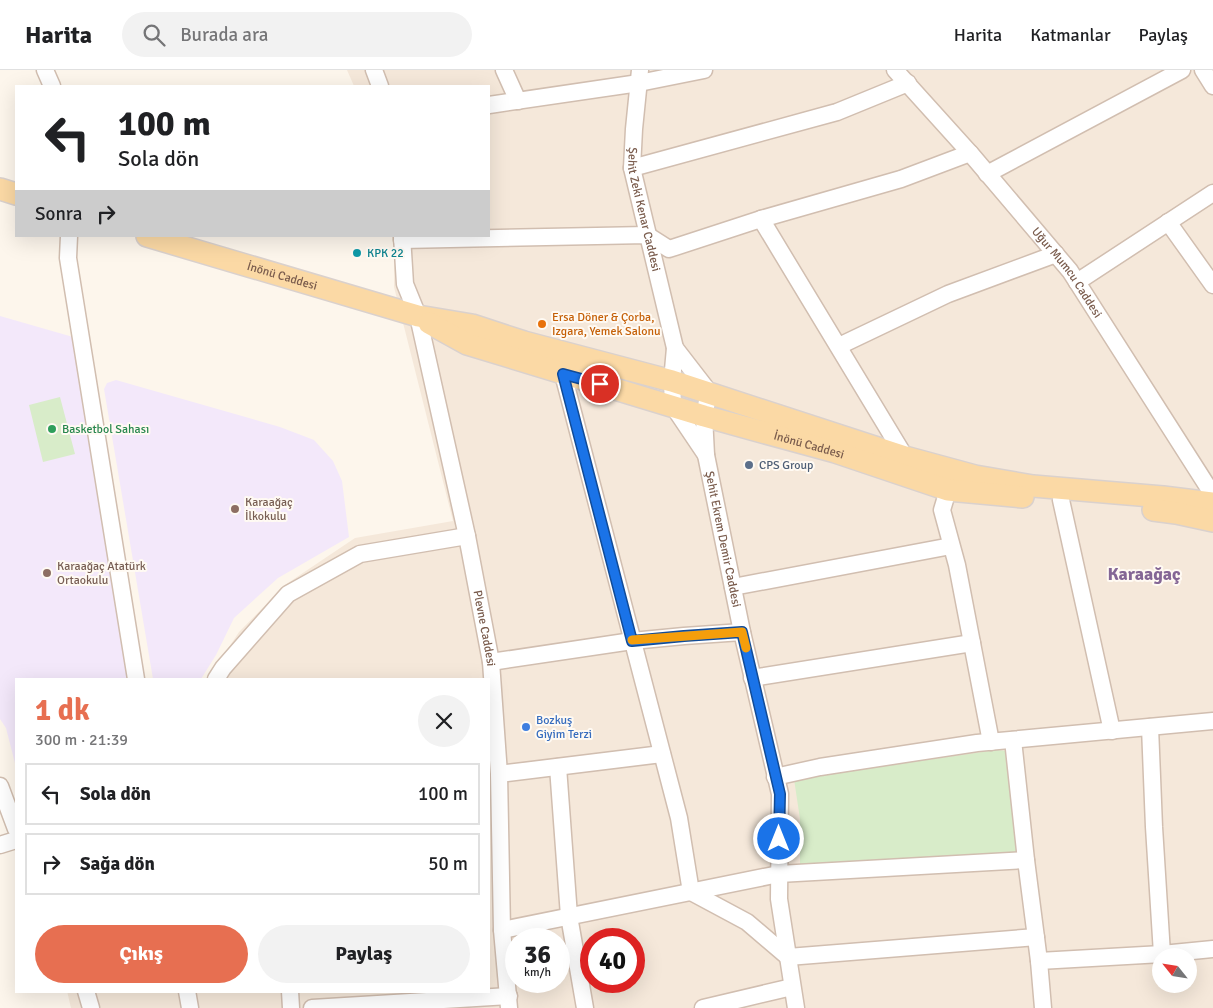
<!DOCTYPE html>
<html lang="tr">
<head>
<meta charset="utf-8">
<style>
  body { margin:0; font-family:Signika,sans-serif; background:#f2f2f2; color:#202124; height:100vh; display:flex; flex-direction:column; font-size:19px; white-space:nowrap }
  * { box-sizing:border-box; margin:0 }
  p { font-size:16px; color:#757577 }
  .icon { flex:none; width:28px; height:28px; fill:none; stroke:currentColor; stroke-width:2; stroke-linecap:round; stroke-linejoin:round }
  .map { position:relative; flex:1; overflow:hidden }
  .drawer { position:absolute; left:15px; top:608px; width:475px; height:315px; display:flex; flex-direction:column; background:#fff; border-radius:0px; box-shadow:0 5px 20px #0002 }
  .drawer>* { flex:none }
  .hud { position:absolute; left:15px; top:15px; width:475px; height:152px; border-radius:0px; box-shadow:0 5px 20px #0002; background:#fff; color:#202124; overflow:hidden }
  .needle { width:32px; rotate:300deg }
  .controls { position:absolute; left:1152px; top:878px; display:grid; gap:10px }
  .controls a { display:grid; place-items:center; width:45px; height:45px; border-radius:50%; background:#fff; box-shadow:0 5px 20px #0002; font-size:25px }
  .speed { position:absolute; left:505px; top:858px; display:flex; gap:10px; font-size:25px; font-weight:700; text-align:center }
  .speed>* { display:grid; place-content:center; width:65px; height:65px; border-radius:50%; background:#fff; box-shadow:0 5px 20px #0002; line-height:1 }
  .speed small { font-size:12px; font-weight:400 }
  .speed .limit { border:8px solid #d22; background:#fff; color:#111 }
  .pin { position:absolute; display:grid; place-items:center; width:42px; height:42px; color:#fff; margin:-21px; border:2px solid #fff; border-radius:50%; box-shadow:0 1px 5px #0007 }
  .me { position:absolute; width:55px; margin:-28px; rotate:0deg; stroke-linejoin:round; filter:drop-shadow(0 0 4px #0008) }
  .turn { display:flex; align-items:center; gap:18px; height:105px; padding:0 20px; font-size:22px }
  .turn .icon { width:65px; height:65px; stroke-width:2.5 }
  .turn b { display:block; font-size:35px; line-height:42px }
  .then { display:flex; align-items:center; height:48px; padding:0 20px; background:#0003; gap:10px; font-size:19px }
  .round { display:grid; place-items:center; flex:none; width:52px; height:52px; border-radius:26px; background:#f2f2f2 }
  .overview { display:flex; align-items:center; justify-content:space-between; height:85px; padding:0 20px }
  h1 { font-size:30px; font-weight:700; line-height:38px; color:#e76f51 }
  .primary-button { display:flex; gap:10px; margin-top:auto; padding:10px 20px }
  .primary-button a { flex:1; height:58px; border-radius:30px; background:#e76f51; color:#fff; font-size:20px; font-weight:700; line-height:58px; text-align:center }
  .primary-button a+a { background:#f2f2f2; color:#202124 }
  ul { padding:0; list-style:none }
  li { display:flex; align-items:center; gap:15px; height:62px; margin:0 10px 8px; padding:0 10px; border:2px solid #e0e0e0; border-radius:0px }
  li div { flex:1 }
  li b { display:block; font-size:19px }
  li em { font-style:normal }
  header { display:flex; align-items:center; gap:30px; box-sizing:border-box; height:70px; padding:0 25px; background:#fff; border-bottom:1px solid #e0e0e0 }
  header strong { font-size:24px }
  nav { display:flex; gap:28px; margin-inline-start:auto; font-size:18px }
  .search { width:350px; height:45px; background:#f2f2f2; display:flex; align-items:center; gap:12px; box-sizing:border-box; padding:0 18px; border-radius:28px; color:#757577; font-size:19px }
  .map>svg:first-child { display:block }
  .residential { fill:#f5e8da; fill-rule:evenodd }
  .education { fill:#f3e8fa }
  .green { fill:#d8ecc9 }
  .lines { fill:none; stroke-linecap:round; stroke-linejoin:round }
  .minor-casing { stroke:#d1beb0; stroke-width:19 }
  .major-casing { stroke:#dad1cd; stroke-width:24 }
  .minor { stroke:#fff; stroke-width:16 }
  .major { stroke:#fbd9a5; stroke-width:21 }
  .route-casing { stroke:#114b97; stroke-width:12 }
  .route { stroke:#1a73e8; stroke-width:9 }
  .slow { stroke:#f59e0b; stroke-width:9 }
  .culture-dot { fill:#0f9aa8; stroke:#fffaf3; stroke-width:2 }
  .food-dot { fill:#e8710a; stroke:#fffaf3; stroke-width:2 }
  .leisure-dot { fill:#2e9e5b; stroke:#fffaf3; stroke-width:2 }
  .service-dot { fill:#5c6f8a; stroke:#fffaf3; stroke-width:2 }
  .education-dot { fill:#8d6e63; stroke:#fffaf3; stroke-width:2 }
  .shop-dot { fill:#3f7fe0; stroke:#fffaf3; stroke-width:2 }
  .labels { text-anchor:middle; stroke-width:4; stroke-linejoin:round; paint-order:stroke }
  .street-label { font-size:12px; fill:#7a5c4d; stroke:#fffaf3 }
  .culture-label { font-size:12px; fill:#0d838f; stroke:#fffaf3; text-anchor:start }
  .food-label { font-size:12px; fill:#c56008; stroke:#fffaf3; text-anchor:start }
  .leisure-label { font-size:12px; fill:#27864d; stroke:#fffaf3; text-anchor:start }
  .service-label { font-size:12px; fill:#4e5e75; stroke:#fffaf3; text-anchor:start }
  .education-label { font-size:12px; fill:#785e54; stroke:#fffaf3; text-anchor:start }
  .shop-label { font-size:12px; fill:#366cbe; stroke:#fffaf3; text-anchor:start }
  .district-label { font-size:18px; font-weight:bold; fill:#846695; stroke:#fffaf3 }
</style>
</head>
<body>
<header>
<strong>Harita</strong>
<div class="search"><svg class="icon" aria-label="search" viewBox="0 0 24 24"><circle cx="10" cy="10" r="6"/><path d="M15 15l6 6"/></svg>Burada ara</div>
<nav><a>Harita</a><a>Katmanlar</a><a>Paylaş</a></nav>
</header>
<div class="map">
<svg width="1213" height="938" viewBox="0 0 1213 938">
  <rect width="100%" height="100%" fill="#fdf6ec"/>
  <path class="residential" d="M347 0H1213V938H71L67 921H489V609H208L239 562 285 515 355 468 453 451 394 217V166H489V16H354ZM516 869H559V911H516ZM591 869H634V911H591ZM1161 886H1189V914H1161Z"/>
  <path class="education" d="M0 246 73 267 130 609H16V697L6 658 0 649Z
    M116 310 280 357 314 370 333 391 342 411 349 467 278 508 234 548 216 585 201 609H153L104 319 107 313Z"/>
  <path class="green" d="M60 327 75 384 43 392 29 335Z
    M996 680 1009 681 1019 777 1014 785 800 799V749L794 709Z"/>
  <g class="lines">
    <defs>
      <g id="minor">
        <path d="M45 0 52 16"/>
        <path d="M374 0 380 16"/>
        <path d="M504 0 518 31"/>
        <path id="s1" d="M640 0 634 59 632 98 675 278"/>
        <path id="s2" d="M895 0 970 83 1070 201 1213 425"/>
        <path d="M1203 0 1213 16"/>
        <path d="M489 35 639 13 704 0"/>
        <path d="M632 98 837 42 908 13"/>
        <path d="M987 104 1182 0"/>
        <path d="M761 149 905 387"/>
        <path d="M1168 152 1213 215"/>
        <path d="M69 166 68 188 136 609"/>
        <path id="s3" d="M402 166 405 214 418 246 467 466 491 592 499 704 502 860 509 938"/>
        <path d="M402 170 647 165 669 179 761 149 901 109 970 83"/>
        <path d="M1077 212 1213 123"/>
        <path d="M839 276 948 224 1056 184"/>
        <path d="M675 278 709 322 704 346 706 385 673 336 672 311Z"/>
        <path d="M563 304 679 748 691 822 747 852 788 887 1036 867"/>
        <path id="s4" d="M706 385 742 562 780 724 779 829 796 938"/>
        <path d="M948 420 942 440 957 495 991 672"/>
        <path d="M1061 430 1112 661"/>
        <path d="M733 517 951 476"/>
        <path d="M491 592 632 571 684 566 742 562"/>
        <path d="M752 608 972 573"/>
        <path d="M216 609 223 598 288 524 360 484 467 466"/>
        <path d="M1150 657 1154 757 1162 884"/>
        <path d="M1013 670 1026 790 1039 891 1043 938"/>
        <path d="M558 697 569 846 585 938"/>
        <path d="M499 704 662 684"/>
        <path d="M775 707 820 697 977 673 1213 651"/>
        <path d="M0 716 16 759"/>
        <path d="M0 775 16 770"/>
        <path d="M502 860 779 804 1026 790"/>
        <path d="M1039 891 1162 884 1213 879"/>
        <path d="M86 921 91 938"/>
        <path d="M187 921 190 938"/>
        <path d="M290 921 291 938"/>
        <path d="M312 938 509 926"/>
        <path d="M703 938 792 917"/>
      </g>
      <g id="major">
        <path d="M0 119 16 124"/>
        <path id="s5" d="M147 166 418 246 472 255 524 272 672 311 905 387 975 406 1033 416 1163 427 1213 433"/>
        <path id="s6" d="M429 253 467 274 704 346 835 382 948 420 1023 427"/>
        <path d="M1153 440 1176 443 1213 451"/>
      </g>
    </defs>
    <use href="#minor" class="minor-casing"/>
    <use href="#major" class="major-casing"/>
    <use href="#minor" class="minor"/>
    <use href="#major" class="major"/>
  </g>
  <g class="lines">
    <defs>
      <path id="route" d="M600 314 563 304 632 571 684 566 742 562 780 724 779 769"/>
    </defs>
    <use href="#route" class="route-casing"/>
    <use href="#route" class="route"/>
    <path class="slow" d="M632 570 742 562 746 578"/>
  </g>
  <circle class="culture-dot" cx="357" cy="183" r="5"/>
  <circle class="food-dot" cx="542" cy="254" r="5"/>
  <circle class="leisure-dot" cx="52" cy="359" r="5"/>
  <circle class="service-dot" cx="749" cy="395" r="5"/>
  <g class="education-dot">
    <circle cx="235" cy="439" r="5"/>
    <circle cx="47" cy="503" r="5"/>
  </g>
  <circle class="shop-dot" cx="526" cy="657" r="5"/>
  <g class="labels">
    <g class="street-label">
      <text dy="4" stroke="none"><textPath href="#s1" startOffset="141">Şehit Zeki Kenar Caddesi</textPath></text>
      <text dy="4" stroke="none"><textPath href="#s2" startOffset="266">Uğur Mumcu Caddesi</textPath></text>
      <text dy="4" stroke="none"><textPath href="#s5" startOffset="141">İnönü Caddesi</textPath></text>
      <text dy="4" stroke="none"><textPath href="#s6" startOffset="400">İnönü Caddesi</textPath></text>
      <text dy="4" stroke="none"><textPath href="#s4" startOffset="86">Şehit Ekrem Demir Caddesi</textPath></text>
      <text dy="4" stroke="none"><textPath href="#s3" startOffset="402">Plevne Caddesi</textPath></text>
    </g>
    <g class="culture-label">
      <text x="367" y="187">KPK 22</text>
    </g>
    <g class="food-label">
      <text x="552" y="251">Ersa Döner &amp; Çorba,<tspan x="552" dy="14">Izgara, Yemek Salonu</tspan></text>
    </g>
    <g class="leisure-label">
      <text x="62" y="363">Basketbol Sahası</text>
    </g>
    <g class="service-label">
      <text x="759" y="399">CPS Group</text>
    </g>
    <g class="education-label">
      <text x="245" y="436">Karaağaç<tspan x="245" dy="14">İlkokulu</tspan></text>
      <text x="57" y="500">Karaağaç Atatürk<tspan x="57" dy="14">Ortaokulu</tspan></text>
    </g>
    <g class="shop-label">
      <text x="536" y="654">Bozkuş<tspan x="536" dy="14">Giyim Terzi</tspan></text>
    </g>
    <g class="district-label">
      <text x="1144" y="510">Karaağaç</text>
    </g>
  </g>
</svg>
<div class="controls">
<a><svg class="needle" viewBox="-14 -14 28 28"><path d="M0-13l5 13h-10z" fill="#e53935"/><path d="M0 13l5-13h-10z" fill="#757577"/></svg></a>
</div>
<div class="speed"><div>36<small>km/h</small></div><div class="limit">40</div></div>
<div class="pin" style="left:600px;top:314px;background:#d93025"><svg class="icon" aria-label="arrive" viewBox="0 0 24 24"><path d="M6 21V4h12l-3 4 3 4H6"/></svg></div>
<svg class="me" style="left:779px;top:769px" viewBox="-20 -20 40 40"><circle r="17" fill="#1a73e8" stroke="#fff" stroke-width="3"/><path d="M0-11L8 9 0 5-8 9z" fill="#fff"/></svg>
<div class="hud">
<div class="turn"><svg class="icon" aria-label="left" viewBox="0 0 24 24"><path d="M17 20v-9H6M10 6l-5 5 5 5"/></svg><div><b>100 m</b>Sola dön</div></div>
<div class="then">Sonra<svg class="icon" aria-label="right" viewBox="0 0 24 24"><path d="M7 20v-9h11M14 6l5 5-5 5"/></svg></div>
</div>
<section class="drawer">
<div class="overview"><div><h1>1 dk</h1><p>300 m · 21:39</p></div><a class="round"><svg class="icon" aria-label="close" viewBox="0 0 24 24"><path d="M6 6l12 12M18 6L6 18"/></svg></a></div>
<ul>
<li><svg class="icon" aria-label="left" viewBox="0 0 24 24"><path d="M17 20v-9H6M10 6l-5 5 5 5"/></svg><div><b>Sola dön</b></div><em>100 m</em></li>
<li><svg class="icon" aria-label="right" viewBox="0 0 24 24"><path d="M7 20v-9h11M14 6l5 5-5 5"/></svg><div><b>Sağa dön</b></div><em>50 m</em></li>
</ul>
<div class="primary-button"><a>Çıkış</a><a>Paylaş</a></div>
</section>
</div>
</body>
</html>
